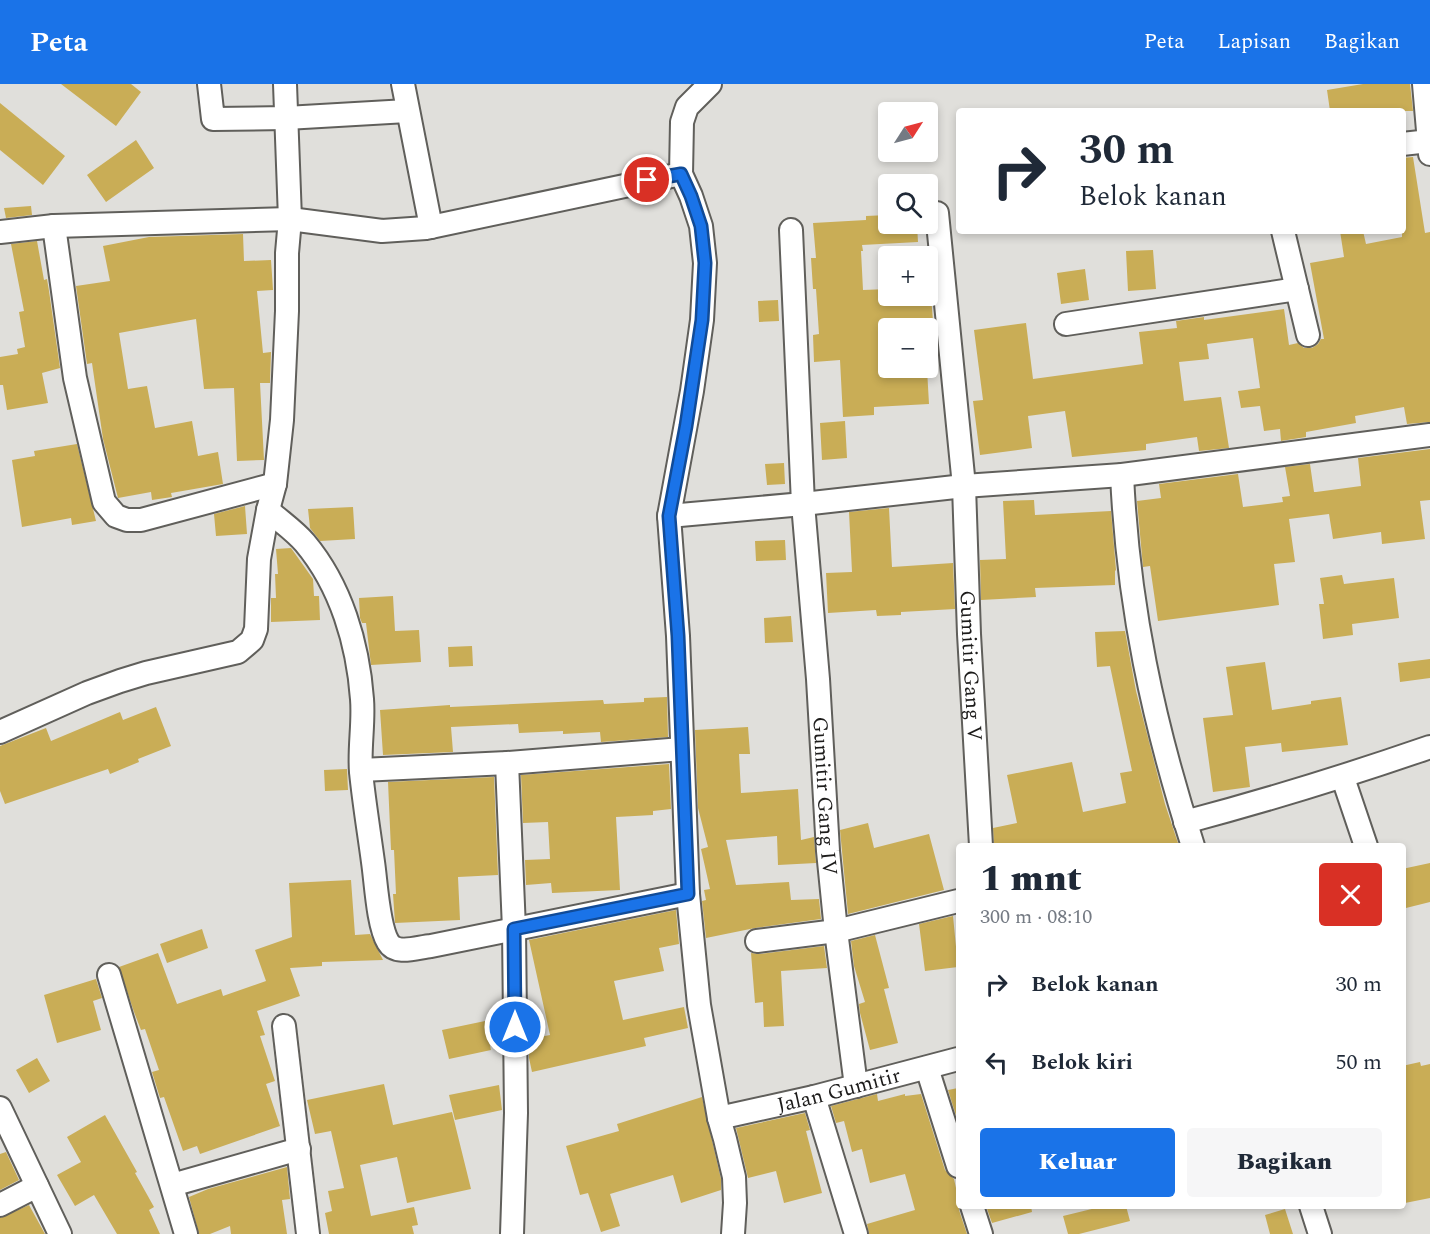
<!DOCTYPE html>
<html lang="id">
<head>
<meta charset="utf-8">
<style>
  body { margin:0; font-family:Spectral,serif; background:#f6f6f7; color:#1f2937; height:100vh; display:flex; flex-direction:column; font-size:22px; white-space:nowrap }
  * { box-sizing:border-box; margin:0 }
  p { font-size:20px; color:#747a83 }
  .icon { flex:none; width:33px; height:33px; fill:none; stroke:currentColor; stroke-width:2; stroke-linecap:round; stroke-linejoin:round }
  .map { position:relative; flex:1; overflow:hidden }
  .sheet { position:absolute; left:956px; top:759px; width:450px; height:366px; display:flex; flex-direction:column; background:#fff; border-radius:6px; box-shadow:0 3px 9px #0003 }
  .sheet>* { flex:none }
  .banner { position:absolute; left:956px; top:24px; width:450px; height:126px; border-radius:6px; box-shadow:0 3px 9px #0003; background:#fff; color:#1f2937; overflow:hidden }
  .needle { width:39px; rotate:54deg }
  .fabs { position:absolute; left:878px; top:18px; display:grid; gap:12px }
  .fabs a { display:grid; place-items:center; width:60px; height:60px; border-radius:6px; background:#fff; box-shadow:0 3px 9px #0003; font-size:30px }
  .pin { position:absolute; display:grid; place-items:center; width:51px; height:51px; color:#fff; margin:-26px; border:3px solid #fff; border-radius:50%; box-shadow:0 2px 6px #0007 }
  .me { position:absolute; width:66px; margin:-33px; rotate:0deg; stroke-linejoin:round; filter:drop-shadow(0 0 4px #0008) }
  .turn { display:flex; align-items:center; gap:21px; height:126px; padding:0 24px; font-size:27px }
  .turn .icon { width:78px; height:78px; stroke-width:2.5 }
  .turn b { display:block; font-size:42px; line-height:51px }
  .round { display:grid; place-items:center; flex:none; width:63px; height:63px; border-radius:6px; background:#f6f6f7 }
  .headline { display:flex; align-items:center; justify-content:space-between; height:102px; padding:0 24px }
  h1 { font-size:36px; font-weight:800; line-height:45px }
  .action { display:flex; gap:12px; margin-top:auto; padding:12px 24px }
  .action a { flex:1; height:69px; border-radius:6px; background:#1a73e8; color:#fff; font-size:24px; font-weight:800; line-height:69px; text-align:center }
  .action a+a { background:#f6f6f7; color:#1f2937 }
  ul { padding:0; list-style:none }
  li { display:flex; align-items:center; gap:18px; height:78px; padding:0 24px }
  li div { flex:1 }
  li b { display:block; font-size:22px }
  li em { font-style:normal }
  header { display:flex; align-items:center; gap:36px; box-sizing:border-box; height:84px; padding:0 30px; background:#1a73e8; color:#fff }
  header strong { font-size:28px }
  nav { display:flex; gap:33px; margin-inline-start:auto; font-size:21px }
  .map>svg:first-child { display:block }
  .building { fill:#c9ad56 }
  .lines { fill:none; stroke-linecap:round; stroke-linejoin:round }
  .minor-casing { stroke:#605f5b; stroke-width:26 }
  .minor { stroke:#fff; stroke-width:22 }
  .route-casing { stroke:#114b97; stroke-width:15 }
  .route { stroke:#1a73e8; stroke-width:10 }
  .labels { text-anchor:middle; stroke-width:4.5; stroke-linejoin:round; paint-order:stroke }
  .street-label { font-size:21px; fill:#1c1b1a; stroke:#fff }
</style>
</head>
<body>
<header>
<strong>Peta</strong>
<nav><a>Peta</a><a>Lapisan</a><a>Bagikan</a></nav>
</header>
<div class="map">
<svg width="1430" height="1150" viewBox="0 0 1430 1150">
  <rect width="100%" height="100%" fill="#e0dfdb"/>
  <path class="building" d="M61 0H131L141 8 116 42Z
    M1363 0H1410L1413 27H1330L1327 6Z
    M0 19 65 72 43 101 0 66Z
    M136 56 154 84 106 118 87 91Z
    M1413 73 1425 149 1430 148V338L1407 340 1404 323 1355 332 1356 339 1306 348V353L1281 357 1280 345 1264 347 1260 322 1241 324 1238 307 1260 304 1253 254 1207 260 1209 275 1179 278 1184 317 1221 313 1229 364 1199 367 1197 353 1146 360V366L1072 373 1065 327 1028 332 1032 364 980 371 973 317 983 316 974 246 1026 239 1033 295 1143 280 1139 248 1177 244 1176 237 1204 233V236L1284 225 1289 261 1298 259 1304 264H1312L1318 260 1321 255H1324L1310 179 1344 173 1340 147H1363L1366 160 1402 153V74Z
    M31 122 32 131 6 134 4 124Z
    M888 131V140H917L918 158 862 161 863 167H861L863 206 888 205V212H931L933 237 888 240V287L927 285 929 320 874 323V331L843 333 840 276 814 278 813 251 819 250 816 205H813L811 174H816L813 139 866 136V132Z
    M243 150 244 177 271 176 273 206 257 207 263 269 271 268 270 299H260L264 376 237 377 234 304 204 305 196 235 119 249 128 305 147 302 155 344 192 337 198 372 218 368 223 400 171 409 172 413 152 416 151 408 118 414 103 355 92 279 87 280 76 202 110 197 103 162 149 153Z
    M37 157 44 196 47 195 49 207 60 284 42 289 48 319 7 326 3 301H0V273L18 270 17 265 25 263 19 228 24 227 11 160Z
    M1153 166 1156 205 1128 207 1126 167Z
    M1085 185 1089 216 1061 220 1057 189Z
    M778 216 779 237 759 238 758 217Z
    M845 337 847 374 822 376 820 339Z
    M77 360 96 437 72 441 71 434 22 443 12 376 35 372 34 367Z
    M1430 365V416L1420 417 1425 455 1382 460 1381 448 1333 455 1329 430 1289 435 1295 478 1274 480 1279 521 1158 537 1150 482 1143 483 1137 417 1161 414 1159 400 1238 390 1243 423 1283 418 1282 413 1290 412 1285 383 1310 380 1314 408H1316L1361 402 1358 374Z
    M784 379 785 400 767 401 765 380Z
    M1034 416 1035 431 1111 427 1116 486 1115 487V501L1035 504 1036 513 981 516 980 476 1006 475 1003 417Z
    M245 422 247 450 216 452 214 430Z
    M353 423 355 455 320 457 310 444 308 425Z
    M889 424 892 483 953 479 955 525 901 528V531L877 532 876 526 828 529 826 489 852 488 849 428Z
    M785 456 786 476 756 477 755 457Z
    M291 464 313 495 314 512H319L320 536 271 538V514H276L275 490H278L276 465Z
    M1342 491 1344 500 1394 494 1399 534 1352 540 1353 551 1323 555 1319 520H1324L1320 494Z
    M393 512 395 547 419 546 421 578 371 581 366 539H362L360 534 359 514Z
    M791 532 793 558 765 559 764 534Z
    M1125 547 1136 607 1165 720 1179 762H994L993 744 1017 739 1007 691 1072 678 1083 728 1126 719 1120 689 1132 687 1110 582 1097 583 1095 548Z
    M472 562 473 582 449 583 448 563Z
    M1430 575V594L1400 598 1398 579Z
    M1265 578 1272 626 1311 620V617L1341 613 1348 661 1282 668 1281 659 1245 663 1250 703 1213 708 1203 634 1233 631 1226 583Z
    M667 613 668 653 601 658 600 648 563 650V647L519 649 518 640 451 643 453 668 383 671 380 626 450 621V623L603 616 604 620 644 618V614Z
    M156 623 171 662 138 675 139 678 110 690 108 685 5 720 0 707V662L46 644 51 657 120 628 123 636Z
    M748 643 750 670H739L741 709 798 705 801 756 814 753 816 779 778 781 777 752 726 756 736 801 789 798 791 816 819 815 821 835 755 844 706 854 702 817 706 816 704 806 710 805 701 765 708 763 698 724 695 646Z
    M669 680 671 725 653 727V731L616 733 620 806 552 809 551 799 526 801 525 776 550 775 548 738 523 739 521 691Z
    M347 685 348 706 325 707 324 686Z
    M494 693 498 791 458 793 460 836 395 839 393 810H396L394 766H391L388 698Z
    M868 739 874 764 929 750 944 806 848 830 840 746Z
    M1430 779V818L1402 825V785Z
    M351 796 355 851 370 850 383 876 322 878V882L290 884 300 912 257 927 265 951 260 952 275 997 266 1000 280 1042 200 1070 197 1062 183 1067 164 1013 160 1014 152 988 159 986 145 945 141 946 134 928 119 883 158 869 177 920 221 905 223 912 266 897 255 866 292 853 289 799Z
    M676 826 679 860 659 864 664 887 614 897 623 936 684 923 688 944 644 954 646 962 532 988 529 974V955L550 951 529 856Z
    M953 832 958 883 925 887 919 840Z
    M202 845 208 864 167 879 160 860Z
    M875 851 889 904 884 905 898 959 870 966 860 929 859 920 865 918 854 882 851 857Z
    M824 862 827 884 781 887 784 942 764 943 763 918 755 919 751 869 759 870Z
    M96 895 102 914 93 917 101 946 57 959 44 911Z
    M485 937 491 966 449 975 442 946Z
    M37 974 50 997 29 1009 16 986Z
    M1420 978 1421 982 1430 980V1114L1405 1119 1402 1106V982Z
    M384 1000 393 1041 452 1028 471 1105 407 1119 397 1073 360 1081 371 1132 414 1123 418 1141 412 1142 414 1150H329L325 1129 332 1127 328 1107 344 1104 331 1047 315 1050 307 1016Z
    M499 1001 502 1026 455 1036 449 1011Z
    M958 1004V1038L948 1006Z
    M877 1010 878 1017 905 1010V1012L921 1010 945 1086 954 1095 958 1113 959 1126 967 1150H869L867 1140 915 1126 905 1090 870 1099 862 1065 852 1068 844 1037 836 1039 831 1022Z
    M702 1013 721 1095V1106L681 1119 673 1091 610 1110 620 1142 601 1148 588 1109 580 1111 566 1062 619 1047 617 1040Z
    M805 1029 810 1046 806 1047 822 1109 784 1119 776 1087 748 1094 736 1044Z
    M105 1031 137 1088 135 1089 154 1123 149 1126 160 1150H117L94 1111 75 1122 57 1091 81 1078 67 1053Z
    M6 1068 19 1096 0 1106V1070Z
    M287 1083 290 1115 282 1116 287 1150H231L230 1142 210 1150H199L189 1113 208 1105Z
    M29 1121 45 1150H0V1134Z
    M986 1122H1031L1032 1128 992 1139Z
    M1104 1122H1126L1130 1137 1079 1150H1068L1063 1132Z
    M1285 1125 1293 1150H1270L1265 1131Z"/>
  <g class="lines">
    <defs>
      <g id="minor">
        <path d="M209 0 213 35 286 34 407 27"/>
        <path d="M403 0 431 143"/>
        <path d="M710 0 687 23 682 38 681 90 691 112 701 142 705 179 702 236 692 307 669 432 678 552 688 810 699 921 719 1034 725 1055 734 1093 735 1119 733 1150"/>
        <path d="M1424 0 1430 70"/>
        <path d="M1402 60 1430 57"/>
        <path id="s1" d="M937 129 964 402 969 550 981 762"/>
        <path d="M54 142 75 294 104 418 116 432 127 436H141L275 400"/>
        <path id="s2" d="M791 146 803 420 818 595 828 767 836 847 856 1002"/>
        <path d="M1283 147 1308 251"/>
        <path d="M0 148 54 142 290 135 382 147 426 144 681 90"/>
        <path d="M1066 240 1297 205"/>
        <path d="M1122 391C1128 521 1153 638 1193 762"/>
        <path d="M268 426C280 437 295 447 305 459 341 502 358 560 362 615 364 639 359 664 361 688 364 718 369 748 373 778 376 798 378 842 388 858 396 872 418 863 431 862L688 810"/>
        <path d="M669 432 803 420 964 402 1122 391 1430 351"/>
        <path d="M0 648 87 609 120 597 146 589 238 568 252 556 256 545 259 475 268 426 275 400 282 336 287 227V169L290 135 285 0"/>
        <path d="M507 679 514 845 516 1029 512 1150"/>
        <path d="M361 686 507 679 682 665"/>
        <path d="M1343 694 1366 762"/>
        <path d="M1185 738C1268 716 1349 691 1430 663"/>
        <path d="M757 857 836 847 958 817"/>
        <path d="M109 891 186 1150"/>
        <path d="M284 942 308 1150"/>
        <path d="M927 984 958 1082"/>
        <path d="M814 1013 856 1150"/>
        <path d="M0 1024 60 1150"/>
        <path id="s3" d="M719 1034 814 1013 958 975"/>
        <path d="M172 1101 299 1065"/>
        <path d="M0 1121 37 1102"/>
        <path d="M972 1122 981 1150"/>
        <path d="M1311 1122 1320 1150"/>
      </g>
    </defs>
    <use href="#minor" class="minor-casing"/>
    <use href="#minor" class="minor"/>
  </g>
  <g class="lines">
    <defs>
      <path id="route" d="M515 943 514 845 688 810 678 552 669 432 686 342 702 236 705 179 701 142 691 112 681 90 647 96"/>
    </defs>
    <use href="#route" class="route-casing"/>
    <use href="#route" class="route"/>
  </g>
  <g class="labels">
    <g class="street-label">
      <text dy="7" stroke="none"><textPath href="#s1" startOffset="454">Gumitir Gang V</textPath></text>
      <text dy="7" stroke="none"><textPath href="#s2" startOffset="567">Gumitir Gang IV</textPath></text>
      <text dy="7" stroke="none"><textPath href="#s3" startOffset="123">Jalan Gumitir</textPath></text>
    </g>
  </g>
</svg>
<div class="fabs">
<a><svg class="needle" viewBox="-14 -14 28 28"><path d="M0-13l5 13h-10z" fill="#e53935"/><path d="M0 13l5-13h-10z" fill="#747a83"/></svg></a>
<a><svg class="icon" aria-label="search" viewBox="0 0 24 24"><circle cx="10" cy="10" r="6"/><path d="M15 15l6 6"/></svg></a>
<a>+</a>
<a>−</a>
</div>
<div class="pin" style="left:647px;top:96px;background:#d93025"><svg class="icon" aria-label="arrive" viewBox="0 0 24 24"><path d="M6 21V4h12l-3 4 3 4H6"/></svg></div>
<svg class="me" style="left:515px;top:943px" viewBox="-20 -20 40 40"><circle r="17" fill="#1a73e8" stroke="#fff" stroke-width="3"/><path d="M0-11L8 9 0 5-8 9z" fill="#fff"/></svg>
<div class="banner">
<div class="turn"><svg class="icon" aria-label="right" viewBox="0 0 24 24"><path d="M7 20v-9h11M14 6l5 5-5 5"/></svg><div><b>30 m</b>Belok kanan</div></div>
</div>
<section class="sheet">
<div class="headline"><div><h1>1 mnt</h1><p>300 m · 08:10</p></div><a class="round" style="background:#d93025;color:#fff"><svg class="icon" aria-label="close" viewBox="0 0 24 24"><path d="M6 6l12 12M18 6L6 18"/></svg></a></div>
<ul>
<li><svg class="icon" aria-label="right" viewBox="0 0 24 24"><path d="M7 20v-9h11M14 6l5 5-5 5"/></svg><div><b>Belok kanan</b></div><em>30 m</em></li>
<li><svg class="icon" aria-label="left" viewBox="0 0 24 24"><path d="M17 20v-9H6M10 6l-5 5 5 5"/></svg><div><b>Belok kiri</b></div><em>50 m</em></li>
</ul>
<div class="action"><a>Keluar</a><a>Bagikan</a></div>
</section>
</div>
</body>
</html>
